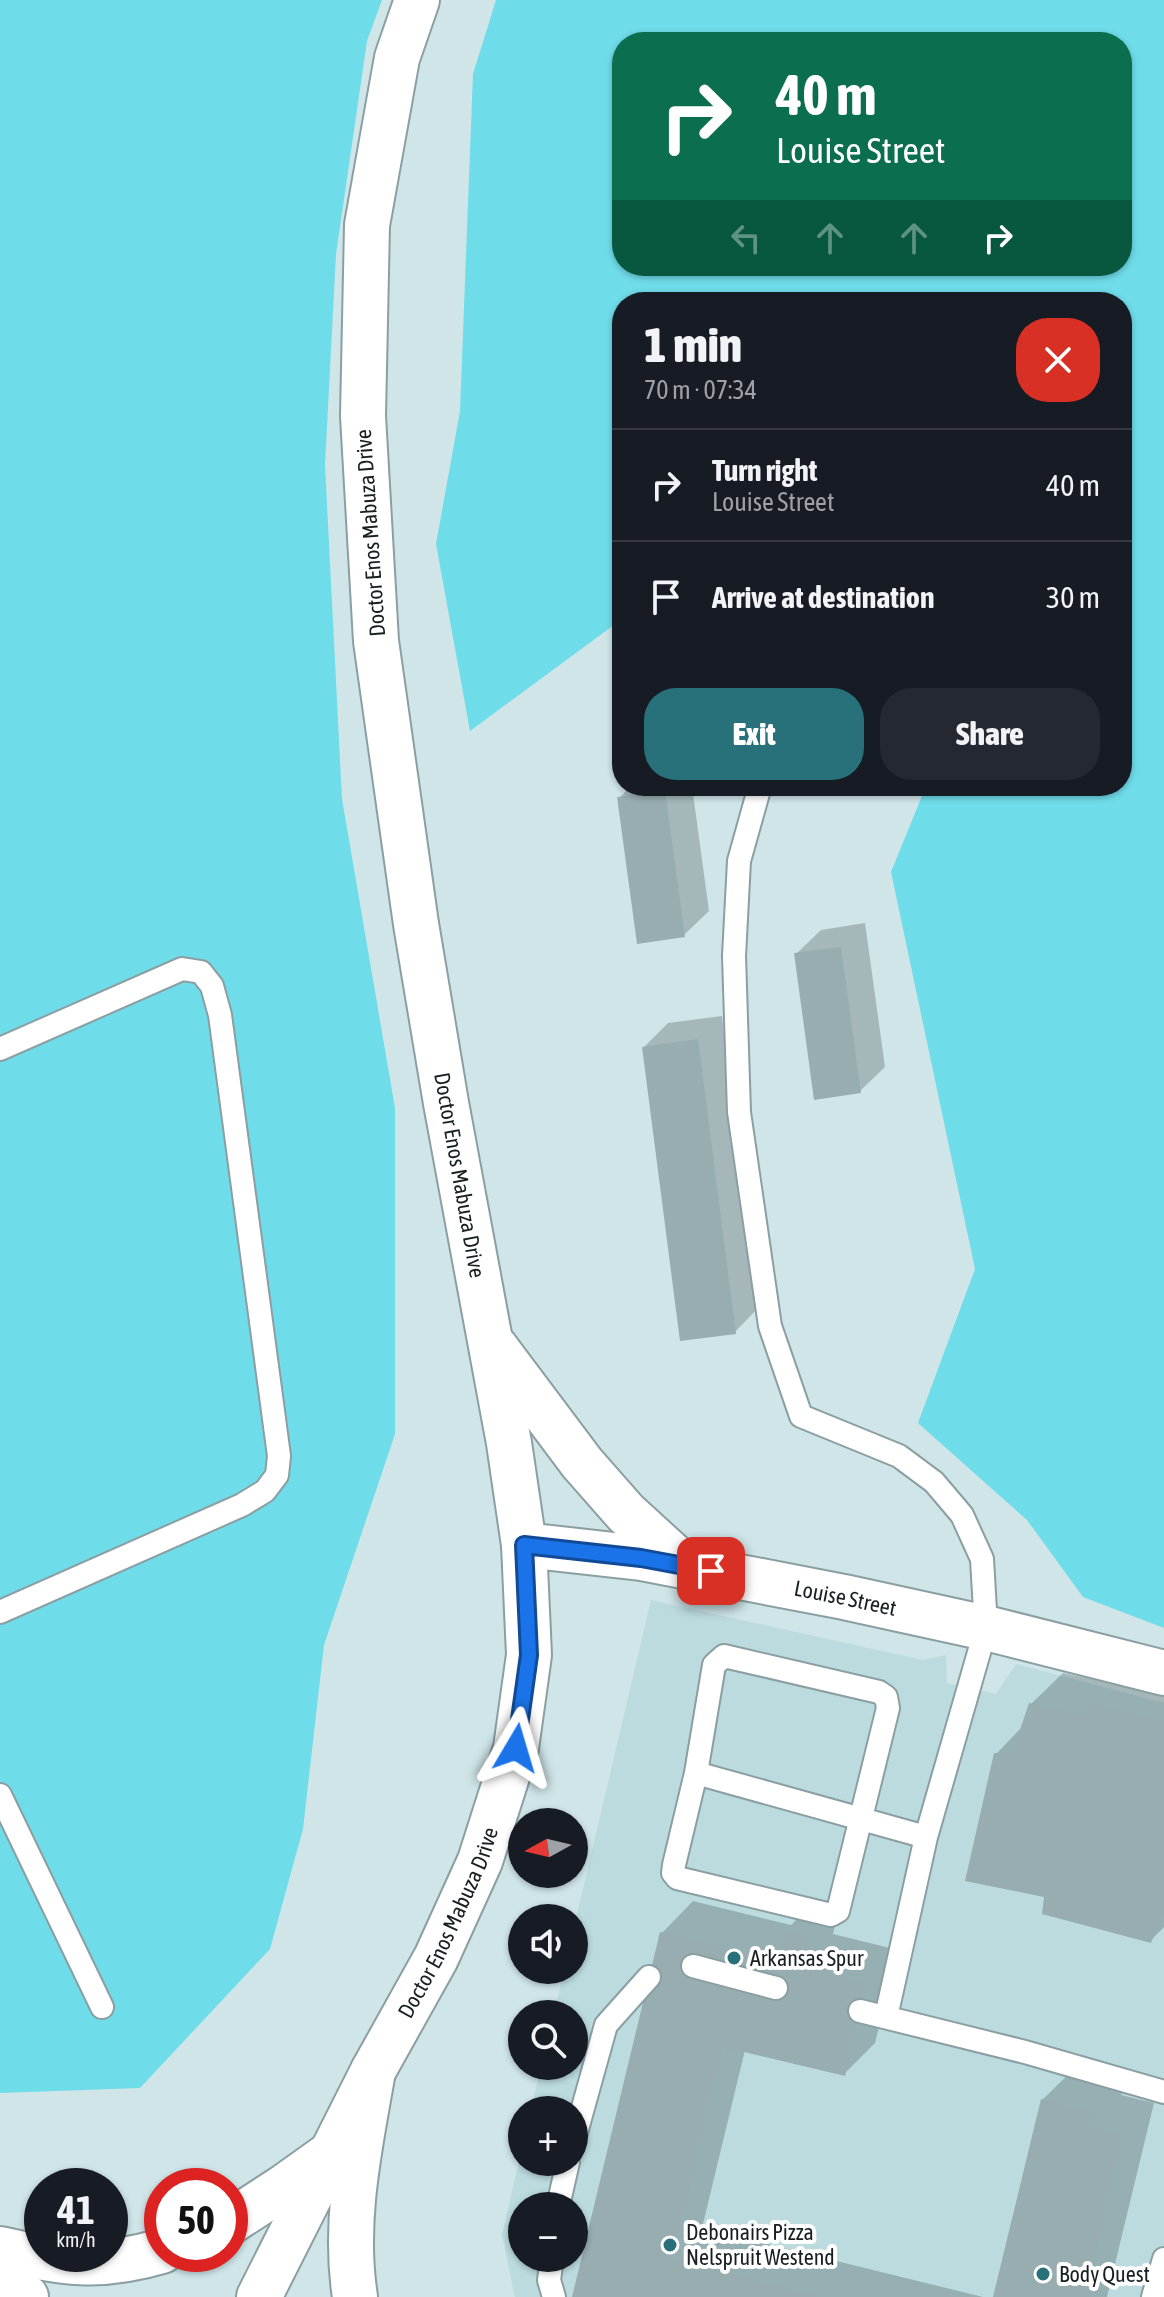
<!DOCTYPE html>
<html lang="en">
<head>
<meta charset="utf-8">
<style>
  body { margin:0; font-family:"Asap Condensed",sans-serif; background:#242831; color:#f1f3f6; height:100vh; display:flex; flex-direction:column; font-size:30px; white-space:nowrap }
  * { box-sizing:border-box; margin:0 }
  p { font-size:26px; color:#9ea1a6 }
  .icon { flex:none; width:44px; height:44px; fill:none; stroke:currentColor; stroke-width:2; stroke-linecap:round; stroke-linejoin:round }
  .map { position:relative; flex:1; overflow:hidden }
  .sheet { position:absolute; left:612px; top:292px; width:520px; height:504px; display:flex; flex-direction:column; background:#171b24; border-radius:32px; box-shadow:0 2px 6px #0004 }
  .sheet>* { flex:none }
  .top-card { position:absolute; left:612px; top:32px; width:520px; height:244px; border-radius:32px; box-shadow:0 2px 6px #0004; background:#0b6e4f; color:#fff; overflow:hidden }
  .needle { width:52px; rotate:262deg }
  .tools { position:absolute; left:508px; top:1808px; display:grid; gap:16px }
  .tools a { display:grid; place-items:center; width:80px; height:80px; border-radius:50%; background:#171b24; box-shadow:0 2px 6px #0004; font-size:40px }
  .speed { position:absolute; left:24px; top:2168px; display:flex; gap:16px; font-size:40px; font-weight:700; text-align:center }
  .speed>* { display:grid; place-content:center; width:104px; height:104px; border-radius:50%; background:#171b24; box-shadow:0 2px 6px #0004; line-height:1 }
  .speed small { font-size:20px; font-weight:400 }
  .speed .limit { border:12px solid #d22; background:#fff; color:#111 }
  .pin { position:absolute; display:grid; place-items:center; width:68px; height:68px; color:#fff; margin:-34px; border-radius:16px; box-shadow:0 4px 12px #0006 }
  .me { position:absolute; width:88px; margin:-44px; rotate:7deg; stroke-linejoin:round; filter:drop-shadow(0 0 6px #0008) }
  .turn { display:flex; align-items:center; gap:28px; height:168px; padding:0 32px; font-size:36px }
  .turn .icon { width:104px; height:104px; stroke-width:2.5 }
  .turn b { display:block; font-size:56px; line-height:68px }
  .lanes { display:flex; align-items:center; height:76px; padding:0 32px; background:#0003; justify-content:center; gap:40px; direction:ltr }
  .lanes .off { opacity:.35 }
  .round { display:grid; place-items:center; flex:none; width:84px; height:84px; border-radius:32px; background:#242831 }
  .overview { display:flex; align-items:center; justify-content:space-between; height:136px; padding:0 32px }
  h1 { font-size:48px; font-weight:800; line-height:60px }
  .cta { display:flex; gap:16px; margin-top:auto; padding:16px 32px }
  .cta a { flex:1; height:92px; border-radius:32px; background:#28717a; color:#fff; font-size:32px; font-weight:800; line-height:92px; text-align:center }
  .cta a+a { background:#242831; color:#f1f3f6 }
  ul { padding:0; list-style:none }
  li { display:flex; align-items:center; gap:24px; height:112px; padding:0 32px; border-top:2px solid #363941 }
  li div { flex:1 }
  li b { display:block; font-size:30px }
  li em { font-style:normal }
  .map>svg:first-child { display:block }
  .built { fill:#bbdbdf; fill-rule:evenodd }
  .green { fill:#6fdcea; fill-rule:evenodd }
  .shadow { fill:#0003 }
  .building { fill:#98adb0 }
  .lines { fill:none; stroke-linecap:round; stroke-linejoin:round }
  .service-casing { stroke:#8b9fa2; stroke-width:26 }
  .minor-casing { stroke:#8b9fa2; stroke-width:48 }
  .secondary-casing { stroke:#8b9fa2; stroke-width:48 }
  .primary-casing { stroke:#8b9fa2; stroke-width:48 }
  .service { stroke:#fff; stroke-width:22 }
  .minor { stroke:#fff; stroke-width:44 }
  .secondary { stroke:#fff; stroke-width:44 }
  .primary { stroke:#fff; stroke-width:44 }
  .route-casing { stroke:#114b97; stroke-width:20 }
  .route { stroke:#1a73e8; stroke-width:14 }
  .poi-dot { fill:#28717a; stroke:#fff; stroke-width:3 }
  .labels { text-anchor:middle; stroke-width:8; stroke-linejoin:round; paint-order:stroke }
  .street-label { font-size:22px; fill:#171f20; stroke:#fff }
  .poi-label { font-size:22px; fill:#171f20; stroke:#fff; text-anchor:start }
</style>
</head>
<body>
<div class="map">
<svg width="1164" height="2297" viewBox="0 0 1164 2297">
  <rect width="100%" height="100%" fill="#cfe5e8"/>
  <path class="built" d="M651 1600 923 1660 946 1655 947 1683 996 1694 1016 1664 1164 1703V2297H515L502 2235 522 2148V2162H574V2110H531L541 2066H574V2014H554L564 1970H574V1927ZM522 2206H574V2258H522Z"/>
  <path class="green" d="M0 0H382L367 41 336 254 325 465 342 799 395 1108V1434L324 1645 303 1829 270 1949 140 2088 0 2093Z
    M496 0H1164V1628L1083 1597 1027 1520 918 1423 975 1269 891 872 926 786H1122V302H622V619L470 731 436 544 460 411 473 74ZM622 42H1122V266H622Z"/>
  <path class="shadow" d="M631 786H692L709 911 684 935 619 798Z
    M865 923 885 1067 860 1091 796 954 821 930Z
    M722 1016 759 1307 735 1332 644 1047 668 1023Z
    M1121 1672 1164 1683V1927L1150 1941 1046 1895 996 1754 1024 1725 1031 1704 1063 1673 1109 1683Z
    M693 1901 791 1925 816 1901 839 1907 833 1934 898 1950 875 2043 844 2074 745 2050 702 2228 983 2297H574L662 1933Z
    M1074 2069 1125 2081 1121 2095 1154 2103 1107 2297H995L1042 2100Z"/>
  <path class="building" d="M665 791 685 937 637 944 617 797Z
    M841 947 861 1093 814 1100 794 953Z
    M698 1039 736 1334 680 1341 642 1047Z
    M1087 1702 1164 1722V1915H1162L1151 1943 1042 1914 1044 1897 965 1881 994 1753 1012 1754 1029 1703 1084 1715Z
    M782 1931 809 1938 802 1965 867 1982 845 2076 723 2047 672 2259 821 2297H572L660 1932 776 1960Z
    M1041 2099 1094 2113 1091 2126 1123 2134 1085 2297H993Z"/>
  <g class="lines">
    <defs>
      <path id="service" d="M760 786 739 861 734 956 739 1112 770 1326 801 1416 899 1456 934 1482 962 1515 982 1559 986 1628 926 1837 886 2017
        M0 1049 182 969 201 972 212 986 220 1015 279 1456 277 1475 265 1491 242 1505 0 1612
        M696 1773 674 1865 673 1873 677 1878 831 1915 838 1911 888 1708 886 1697 879 1692 724 1656 714 1665 696 1773 926 1837
        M0 1795 102 2007
        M693 1966 776 1988
        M860 2011 1025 2052 1164 2092
        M574 2140 606 2025 649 1977
        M558 2206 568 2162
        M552 2258 549 2280 554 2297
        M1153 2297 1164 2259"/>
      <g id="minor">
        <path id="s1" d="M524 1545 641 1558 844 1597 986 1628 1164 1673"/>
      </g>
      <g id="secondary">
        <path d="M495 1347 582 1463 626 1513 684 1566"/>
        <path id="s2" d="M259 2297 373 2071 436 1958 480 1861 516 1748 529 1655 524 1545 509 1443 446 1103 416 924 376 641 363 416 367 225 397 58 417 0"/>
      </g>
      <path id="primary" d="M230 2222 284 2187 333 2152
        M0 2249C64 2263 98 2270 162 2251
        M0 2282 26 2297
        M355 2297C343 2221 360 2146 373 2071"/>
    </defs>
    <use href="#service" class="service-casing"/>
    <use href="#minor" class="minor-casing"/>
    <use href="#secondary" class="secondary-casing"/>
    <use href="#primary" class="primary-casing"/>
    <use href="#service" class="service"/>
    <use href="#minor" class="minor"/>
    <use href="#secondary" class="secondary"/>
    <use href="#primary" class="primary"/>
  </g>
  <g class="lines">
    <defs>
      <path id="route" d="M516 1748 529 1655 524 1545 641 1558 711 1571"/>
    </defs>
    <use href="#route" class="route-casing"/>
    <use href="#route" class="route"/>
  </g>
  <g class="poi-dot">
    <circle cx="734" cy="1958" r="8"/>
    <circle cx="670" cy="2245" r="8"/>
    <circle cx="1043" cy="2274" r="8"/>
  </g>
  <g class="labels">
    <g class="street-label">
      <text transform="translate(370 533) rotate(-94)" y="8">Doctor Enos Mabuza Drive</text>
      <text transform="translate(460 1175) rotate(80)" y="8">Doctor Enos Mabuza Drive</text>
      <text dy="8" stroke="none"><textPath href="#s1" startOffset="326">Louise Street</textPath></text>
      <text dy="8" stroke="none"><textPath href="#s2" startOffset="420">Doctor Enos Mabuza Drive</textPath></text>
    </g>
    <g class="poi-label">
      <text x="750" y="1966">Arkansas Spur</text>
      <text x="686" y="2240">Debonairs Pizza<tspan x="686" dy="25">Nelspruit Westend</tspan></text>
      <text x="1059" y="2282">Body Quest</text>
    </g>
  </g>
</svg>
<div class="tools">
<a><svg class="needle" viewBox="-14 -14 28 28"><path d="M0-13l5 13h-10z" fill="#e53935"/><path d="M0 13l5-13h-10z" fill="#9ea1a6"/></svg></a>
<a><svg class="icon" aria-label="sound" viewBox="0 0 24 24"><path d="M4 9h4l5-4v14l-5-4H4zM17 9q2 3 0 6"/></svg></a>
<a><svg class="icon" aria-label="search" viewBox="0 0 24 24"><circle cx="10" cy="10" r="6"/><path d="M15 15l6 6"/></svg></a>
<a>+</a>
<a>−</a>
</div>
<div class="speed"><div>41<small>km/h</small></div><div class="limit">50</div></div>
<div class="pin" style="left:711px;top:1571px;background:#d93025"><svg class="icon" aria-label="arrive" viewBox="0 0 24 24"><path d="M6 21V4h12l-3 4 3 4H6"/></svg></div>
<svg class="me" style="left:516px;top:1748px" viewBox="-20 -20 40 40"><path d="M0-17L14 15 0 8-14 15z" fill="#1a73e8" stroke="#fff" stroke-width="4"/></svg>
<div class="top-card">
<div class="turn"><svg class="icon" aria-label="right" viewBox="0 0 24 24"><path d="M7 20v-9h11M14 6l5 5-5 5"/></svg><div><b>40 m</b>Louise Street</div></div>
<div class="lanes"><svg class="icon off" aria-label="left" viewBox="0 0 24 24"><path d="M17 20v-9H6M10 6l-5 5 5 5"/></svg><svg class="icon off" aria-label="ahead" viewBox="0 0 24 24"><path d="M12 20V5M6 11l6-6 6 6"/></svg><svg class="icon off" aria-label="ahead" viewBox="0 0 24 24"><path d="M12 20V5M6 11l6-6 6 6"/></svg><svg class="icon" aria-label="right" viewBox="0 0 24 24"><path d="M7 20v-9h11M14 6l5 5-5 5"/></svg></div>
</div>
<section class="sheet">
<div class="overview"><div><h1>1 min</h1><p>70 m · 07:34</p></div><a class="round" style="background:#d93025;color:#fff"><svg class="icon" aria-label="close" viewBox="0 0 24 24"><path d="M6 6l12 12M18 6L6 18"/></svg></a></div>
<ul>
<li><svg class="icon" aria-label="right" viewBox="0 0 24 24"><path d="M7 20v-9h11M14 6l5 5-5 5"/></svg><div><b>Turn right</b><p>Louise Street</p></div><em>40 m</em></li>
<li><svg class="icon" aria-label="arrive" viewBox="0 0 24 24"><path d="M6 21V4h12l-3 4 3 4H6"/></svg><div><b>Arrive at destination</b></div><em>30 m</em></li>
</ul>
<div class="cta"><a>Exit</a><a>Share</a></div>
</section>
</div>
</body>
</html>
